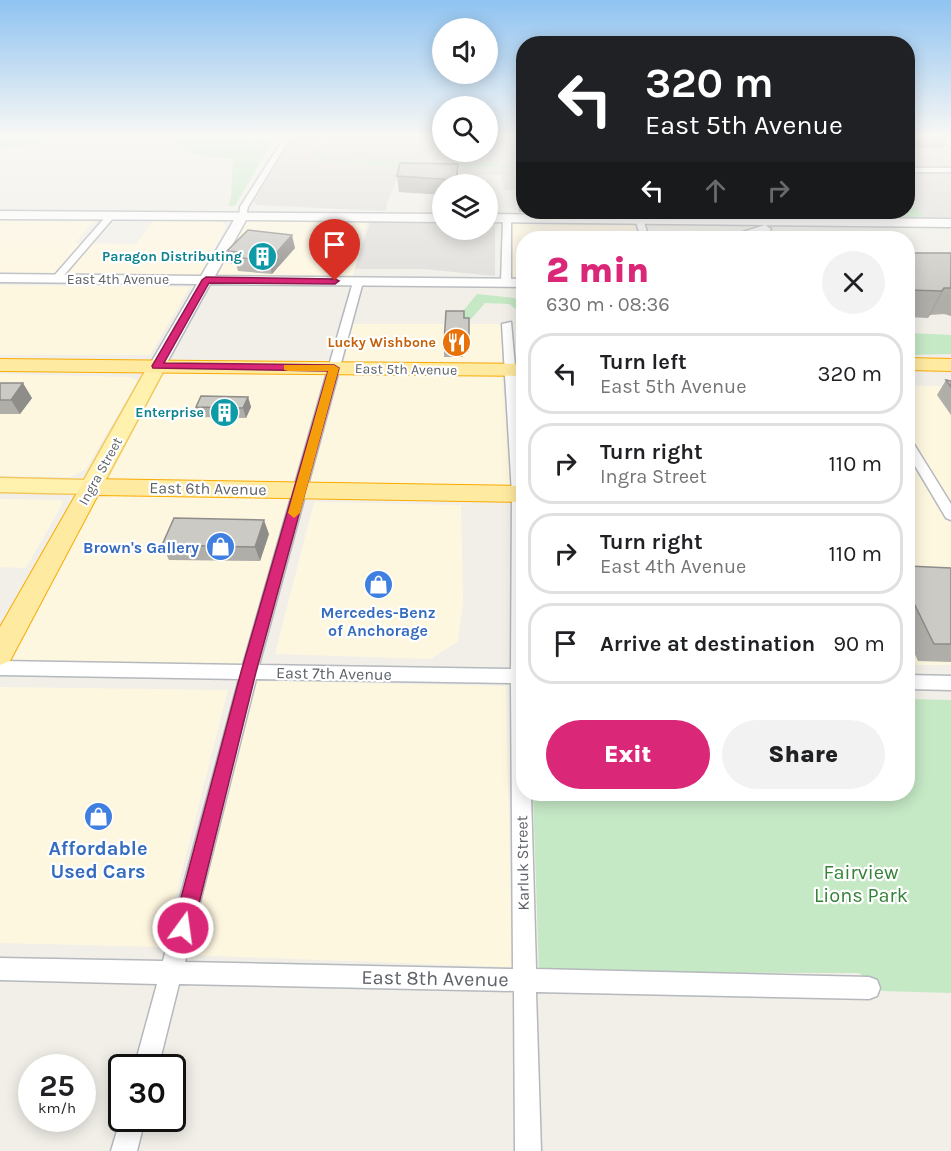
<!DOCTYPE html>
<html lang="en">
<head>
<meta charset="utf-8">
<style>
  body { margin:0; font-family:Karla,sans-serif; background:#f2f2f2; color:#202124; height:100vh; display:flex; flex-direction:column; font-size:22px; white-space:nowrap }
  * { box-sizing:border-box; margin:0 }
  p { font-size:20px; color:#757577 }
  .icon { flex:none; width:33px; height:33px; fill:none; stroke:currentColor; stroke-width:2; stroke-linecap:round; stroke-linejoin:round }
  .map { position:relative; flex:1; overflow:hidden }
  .drawer { position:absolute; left:516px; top:231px; width:399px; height:570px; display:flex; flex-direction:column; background:#fff; border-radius:24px; box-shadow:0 3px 15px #0003 }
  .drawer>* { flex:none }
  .hud { position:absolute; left:516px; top:36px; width:399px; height:183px; border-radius:24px; box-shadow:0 3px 15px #0003; background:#202124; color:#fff; overflow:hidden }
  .fabs { position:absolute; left:432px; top:18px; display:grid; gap:12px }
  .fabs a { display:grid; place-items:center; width:66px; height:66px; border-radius:50%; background:#fff; box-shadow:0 3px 15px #0003; font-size:30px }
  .speed { position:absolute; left:18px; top:1054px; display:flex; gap:12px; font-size:30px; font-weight:700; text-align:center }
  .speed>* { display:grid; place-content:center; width:78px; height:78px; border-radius:50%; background:#fff; box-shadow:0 3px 15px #0003; line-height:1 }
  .speed small { font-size:15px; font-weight:400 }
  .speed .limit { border:3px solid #111; border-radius:9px; background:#fff; color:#111 }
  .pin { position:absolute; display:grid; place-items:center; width:51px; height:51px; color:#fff; margin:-62px -26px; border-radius:50% 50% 50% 0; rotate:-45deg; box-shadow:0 0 6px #0007 }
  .pin .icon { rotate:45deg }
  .me { position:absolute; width:66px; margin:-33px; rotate:14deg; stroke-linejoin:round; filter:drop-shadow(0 0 4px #0008) }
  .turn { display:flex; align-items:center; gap:21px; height:126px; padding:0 30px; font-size:27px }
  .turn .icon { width:78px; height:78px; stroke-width:2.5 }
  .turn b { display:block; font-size:42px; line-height:51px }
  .lanes { display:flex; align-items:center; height:57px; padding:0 30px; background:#0003; justify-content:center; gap:30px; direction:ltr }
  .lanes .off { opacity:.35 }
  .round { display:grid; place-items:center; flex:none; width:63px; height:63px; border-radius:32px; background:#f2f2f2 }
  .summary { display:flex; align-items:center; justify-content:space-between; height:102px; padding:0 30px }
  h1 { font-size:36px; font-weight:800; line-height:45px; color:#db2777 }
  .action { display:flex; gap:12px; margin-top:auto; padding:12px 30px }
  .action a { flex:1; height:69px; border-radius:36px; background:#db2777; color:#fff; font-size:24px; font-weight:800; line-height:69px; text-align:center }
  .action a+a { background:#f2f2f2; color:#202124 }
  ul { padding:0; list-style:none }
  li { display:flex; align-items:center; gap:18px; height:81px; margin:0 12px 9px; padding:0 18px; border:3px solid #e0e0e0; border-radius:24px }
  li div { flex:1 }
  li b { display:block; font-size:22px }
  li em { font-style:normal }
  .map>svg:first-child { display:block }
  .commercial { fill:#fef7e0 }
  .industrial { fill:#e0deda }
  .green { fill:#c5e8c5 }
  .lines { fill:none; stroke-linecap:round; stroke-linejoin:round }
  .minor-casing { stroke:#b5b8bc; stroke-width:3 }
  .secondary-casing { stroke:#b6babf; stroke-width:3 }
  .primary-casing { stroke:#f2c960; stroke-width:3 }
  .trunk-casing { stroke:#f9ab00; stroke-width:2 }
  .minor { fill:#fff; fill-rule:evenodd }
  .secondary { fill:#fff; fill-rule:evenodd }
  .primary { fill:#fff2af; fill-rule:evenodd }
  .trunk { fill:#feeaa1; fill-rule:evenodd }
  .wall { fill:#afaea9 }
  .shaded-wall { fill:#8f8d8a }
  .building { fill:#cccac5; stroke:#8f8d8a; stroke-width:1.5 }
  .route { fill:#db2777; stroke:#8e194d; stroke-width:1.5 }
  .slow { fill:#f59e0b }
  .labels { text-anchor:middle; stroke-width:4.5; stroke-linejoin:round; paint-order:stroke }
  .far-culture-label { font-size:14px; font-weight:bold; fill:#0d838f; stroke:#fff; text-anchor:end }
  .far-street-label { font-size:14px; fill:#5f6368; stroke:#fff }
  .far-food-label { font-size:14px; font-weight:bold; fill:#c56008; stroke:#fff; text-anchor:end }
  .street-label { font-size:16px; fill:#5f6368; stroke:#fff }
  .shop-label { font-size:16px; font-weight:bold; fill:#366cbe; stroke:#fff; text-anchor:end }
  .near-shop-label { font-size:20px; font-weight:bold; fill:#366cbe; stroke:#fff }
  .near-park-label { font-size:20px; fill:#348238; stroke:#fff }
  .near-street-label { font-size:20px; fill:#5f6368; stroke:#fff }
</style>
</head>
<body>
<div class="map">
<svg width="951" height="1151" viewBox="0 0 951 1151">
  <rect width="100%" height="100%" fill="#f1efe8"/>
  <path class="commercial" d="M0 219H96L75 243 136 244 153 220 206 219 224 223 226 227 200 277 0 275Z
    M245 221H367L352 278 213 277Z
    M511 222H634L639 238H524L523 280H512Z
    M0 285 190 287 150 355H0Z
    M353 324H507L509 362 344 361Z
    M163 372 327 373 296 482 105 480Z
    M0 374 130 377 135 379 137 383 85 470 70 477 0 476Z
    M339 374 502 375 513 487 309 482Z
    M908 386H951V665H908Z
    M96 494 290 497 241 665 9 661Z
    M0 499 61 500 63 503 26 568 0 567Z
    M314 502 461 505 463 602 458 641 431 659 275 654Z
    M257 681 506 686 512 967 188 955Z
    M0 687 228 690 163 947 0 943Z"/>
  <path class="industrial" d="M294 135H442V152H488V135H523V191L504 190 501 175 399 174 387 203 386 211 256 205 254 201Z
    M908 135H951V217H778L726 213 555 212H908Z
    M370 222 442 223V230H488V223H495V276L423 269H355Z"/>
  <path class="green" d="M0 135H71L45 144 0 149Z
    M150 135H276L235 206H228L231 198 233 159C204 155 184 158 164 135Z
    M322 135H328L322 153 325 159 492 163 512 165 513 167 403 168 323 161 314 156Z
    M908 198 922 215 920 218 842 217 838 212H908Z
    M477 294 514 298 523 304V314L509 304 485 303 471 319 459 320 456 314 463 311Z
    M908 333 951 335V354L908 355Z
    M908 699 951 700V993L882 991 859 973 539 972 533 794H908Z"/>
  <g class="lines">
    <defs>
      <path id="minor" d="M286 135H292L248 207 246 216 239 218 240 207Z
        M936 135H943L951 141V147Z
        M908 168H951V172H908Z
        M108 214 115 216 59 281H53V277Z
        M507 215 511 218V283L506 286 501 283 503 218Z
        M639 216 643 219 649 238H641L635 219Z
        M358 279 363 282 259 665 511 669 512 494 502 324 511 322 524 466V794H531L536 969 869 977 877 980 880 988 877 996 869 999 536 992 541 1151H515L514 991 179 984 158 1068H134L157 984 0 980V958L163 961 239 679 0 675V661L243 665 353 282ZM256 679 511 683 513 969 185 962Z
        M908 440 912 441 951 504V520L946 518 908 454Z
        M908 675 951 676V690L908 689Z
        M122 1114V1119H145L137 1151H111Z"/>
      <path id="secondary" d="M0 211 442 214V222L246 220 215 276 524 279V287L210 284 165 366 157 371 149 366 197 284 0 282V274L201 276 234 220 0 219Z
        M488 214 951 219V227L488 222Z
        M765 225 771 229 769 232 742 238H724Z"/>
      <path id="primary" d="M157 361 166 366 99 492 91 494 0 492V478L84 480 148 366Z"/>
      <path id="trunk" d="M908 358 951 359V371L908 370Z
        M0 359 524 364V376L0 371Z
        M91 479 524 486V502L98 495 10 661 0 665V627L83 482Z"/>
    </defs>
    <use href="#minor" class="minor-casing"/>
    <use href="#secondary" class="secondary-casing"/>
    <use href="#primary" class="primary-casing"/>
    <use href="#trunk" class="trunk-casing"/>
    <use href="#minor" class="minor"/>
    <use href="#secondary" class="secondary"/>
    <use href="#primary" class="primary"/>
    <use href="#trunk" class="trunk"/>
  </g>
  <path class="wall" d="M908 135H949L943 148H908Z
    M458 164V184H442V195L399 192 397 176Z
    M524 181V212H549H519L517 197 518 185H523Z
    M772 212H822V213H773Z
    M295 248 272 274 238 271 236 264H231L227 251Z
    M908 253H951V316L944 314 930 315 928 318 908 317Z
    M469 318V352H463V357H444V343Z
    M946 380 951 381V415L937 395Z
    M0 383 32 398 20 414H0Z
    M248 397 251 407 246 418 200 417 196 407Z
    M269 534 260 561 169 560 162 545Z
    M908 566 951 568V662L918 661 908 639Z"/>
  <path class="shaded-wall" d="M458 164V184H456Z
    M292 235 295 248 272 274 269 261Z
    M944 288 930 315 928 318 942 291Z
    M23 383 32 398 20 414 11 400Z
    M248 397 251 407 246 418 243 408Z
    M264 520 269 534 260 561 255 547Z"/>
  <path class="building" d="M400 163 458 164 456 180 397 176Z
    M518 185H524V200H519Z
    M248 230 292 235 269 261 234 257 239 252 227 251Z
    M908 253H951V288H944L942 291 908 290Z
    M446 311H464V318H469V338H463V343H444Z
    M946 380 951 381V387Z
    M0 383H23L11 400H0Z
    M201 396 248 397 243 408 196 407Z
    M174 518 264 520 255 547 162 545Z
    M908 566 951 568V644H934L908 591Z"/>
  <linearGradient id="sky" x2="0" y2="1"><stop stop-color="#8fc3f1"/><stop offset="0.46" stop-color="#f9f8f5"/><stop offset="1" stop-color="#f9f8f5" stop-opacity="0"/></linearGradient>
  <rect width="951" height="296" fill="url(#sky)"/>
  <path class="route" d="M206 277 335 279 339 281 335 284 209 283 164 363 334 365 339 368 256 672 193 928 190 935 183 938 176 935 173 928 241 672 328 371 153 368 152 366 202 280Z"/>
  <path class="slow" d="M284 365H334L339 368 300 513 294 518 288 513 328 371H288L284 370Z"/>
  <defs>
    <symbol id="building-disc" viewBox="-11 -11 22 22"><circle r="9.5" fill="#0f9aa8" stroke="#fff"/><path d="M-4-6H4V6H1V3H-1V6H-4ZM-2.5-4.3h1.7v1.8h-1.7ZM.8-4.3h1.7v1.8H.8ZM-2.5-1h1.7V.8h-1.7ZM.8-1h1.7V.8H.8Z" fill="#fff"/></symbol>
    <symbol id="restaurant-disc" viewBox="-11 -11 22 22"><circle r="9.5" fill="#e8710a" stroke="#fff"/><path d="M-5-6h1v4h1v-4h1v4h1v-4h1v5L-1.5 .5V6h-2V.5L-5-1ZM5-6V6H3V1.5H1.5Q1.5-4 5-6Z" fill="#fff"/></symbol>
    <symbol id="shop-disc" viewBox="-11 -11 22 22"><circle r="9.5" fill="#3f7fe0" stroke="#fff"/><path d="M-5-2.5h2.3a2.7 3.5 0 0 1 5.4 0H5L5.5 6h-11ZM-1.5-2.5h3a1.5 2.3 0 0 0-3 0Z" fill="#fff"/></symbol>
  </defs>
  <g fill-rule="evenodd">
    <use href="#building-disc" x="246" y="240" width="33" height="33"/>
    <use href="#restaurant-disc" x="440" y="326" width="33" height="33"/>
    <use href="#building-disc" x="208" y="396" width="33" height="33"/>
    <use href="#shop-disc" x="204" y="530" width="33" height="33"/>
    <use href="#shop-disc" x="362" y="568" width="33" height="33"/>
    <use href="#shop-disc" x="82" y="800" width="33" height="33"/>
  </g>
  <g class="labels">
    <g class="far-culture-label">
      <text x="242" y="261">Paragon Distributing</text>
      <text x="204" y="417">Enterprise</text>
    </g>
    <g class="far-street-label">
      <text x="118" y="284">East 4th Avenue</text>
      <text transform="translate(406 369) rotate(1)" y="5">East 5th Avenue</text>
      <text transform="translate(100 471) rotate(-61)" y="5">Ingra Street</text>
    </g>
    <g class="far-food-label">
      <text x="436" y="347">Lucky Wishbone</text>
    </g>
    <g class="street-label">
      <text transform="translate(208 488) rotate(1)" y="6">East 6th Avenue</text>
      <text transform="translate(334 673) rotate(1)" y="6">East 7th Avenue</text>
      <text transform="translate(522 863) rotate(-91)" y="6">Karluk Street</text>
    </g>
    <g class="shop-label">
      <text x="199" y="553">Brown's Gallery</text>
      <text x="378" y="618" text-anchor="middle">Mercedes-Benz<tspan x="378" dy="18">of Anchorage</tspan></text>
    </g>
    <g class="near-shop-label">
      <text x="98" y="855">Affordable<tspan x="98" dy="23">Used Cars</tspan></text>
    </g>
    <g class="near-park-label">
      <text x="861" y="879">Fairview<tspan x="861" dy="23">Lions Park</tspan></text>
    </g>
    <g class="near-street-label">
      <text transform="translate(435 978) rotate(1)" y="7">East 8th Avenue</text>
    </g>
  </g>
</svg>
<div class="fabs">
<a><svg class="icon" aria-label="sound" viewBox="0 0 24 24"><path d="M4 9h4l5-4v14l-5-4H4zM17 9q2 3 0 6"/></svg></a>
<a><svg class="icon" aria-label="search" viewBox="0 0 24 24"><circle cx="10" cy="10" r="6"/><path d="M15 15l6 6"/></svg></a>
<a><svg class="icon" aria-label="layers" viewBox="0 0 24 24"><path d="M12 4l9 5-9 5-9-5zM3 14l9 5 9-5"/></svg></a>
</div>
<div class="speed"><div>25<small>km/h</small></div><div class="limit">30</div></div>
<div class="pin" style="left:335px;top:281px;background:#d93025"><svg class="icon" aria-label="arrive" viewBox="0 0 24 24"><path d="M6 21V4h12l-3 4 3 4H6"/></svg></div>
<svg class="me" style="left:183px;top:928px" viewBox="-20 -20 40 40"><circle r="17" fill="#db2777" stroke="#fff" stroke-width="3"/><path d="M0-11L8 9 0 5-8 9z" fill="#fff"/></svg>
<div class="hud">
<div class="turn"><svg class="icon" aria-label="left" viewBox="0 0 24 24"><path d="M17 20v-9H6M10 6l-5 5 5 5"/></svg><div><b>320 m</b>East 5th Avenue</div></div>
<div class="lanes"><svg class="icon" aria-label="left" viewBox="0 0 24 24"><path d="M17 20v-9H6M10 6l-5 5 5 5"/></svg><svg class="icon off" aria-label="ahead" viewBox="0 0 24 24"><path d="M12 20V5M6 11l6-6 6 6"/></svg><svg class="icon off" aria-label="right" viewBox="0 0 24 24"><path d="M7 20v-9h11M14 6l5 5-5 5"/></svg></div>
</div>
<section class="drawer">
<div class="summary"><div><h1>2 min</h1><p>630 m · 08:36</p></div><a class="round"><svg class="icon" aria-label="close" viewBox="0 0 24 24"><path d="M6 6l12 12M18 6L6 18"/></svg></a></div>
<ul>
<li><svg class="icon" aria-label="left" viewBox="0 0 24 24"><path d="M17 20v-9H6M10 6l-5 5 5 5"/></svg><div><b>Turn left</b><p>East 5th Avenue</p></div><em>320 m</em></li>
<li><svg class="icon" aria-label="right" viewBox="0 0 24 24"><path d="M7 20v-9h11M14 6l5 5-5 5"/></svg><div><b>Turn right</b><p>Ingra Street</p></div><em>110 m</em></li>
<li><svg class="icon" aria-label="right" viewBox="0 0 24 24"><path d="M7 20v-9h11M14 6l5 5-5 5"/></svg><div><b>Turn right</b><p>East 4th Avenue</p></div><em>110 m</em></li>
<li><svg class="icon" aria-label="arrive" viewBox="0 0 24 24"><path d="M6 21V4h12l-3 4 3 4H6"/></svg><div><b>Arrive at destination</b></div><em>90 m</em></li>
</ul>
<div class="action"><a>Exit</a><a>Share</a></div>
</section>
</div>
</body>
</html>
